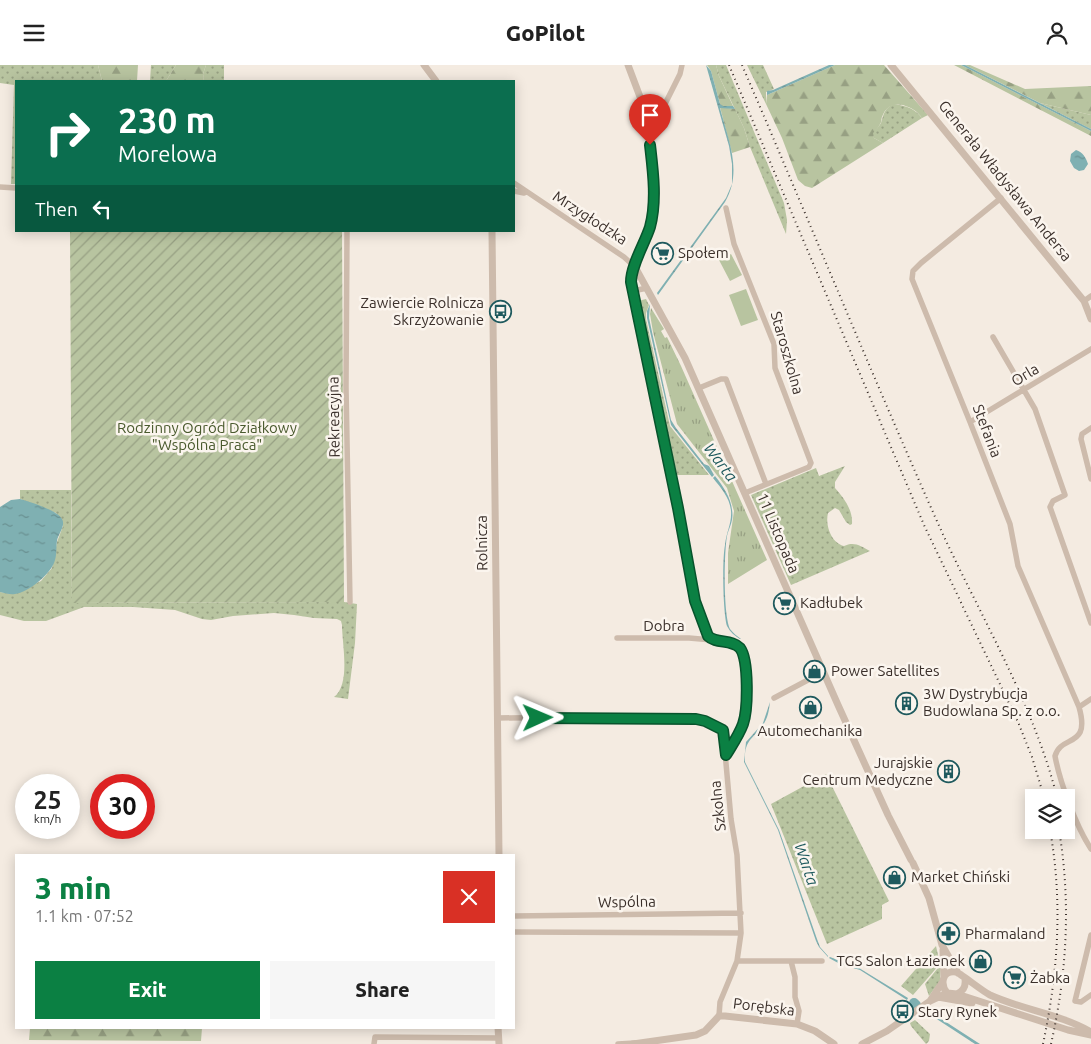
<!DOCTYPE html>
<html lang="en">
<head>
<meta charset="utf-8">
<style>
  body { margin:0; font-family:Ubuntu,sans-serif; background:#f6f6f6; color:#222; height:100vh; display:flex; flex-direction:column; font-size:19px; white-space:nowrap }
  * { box-sizing:border-box; margin:0 }
  p { font-size:16px; color:#767676 }
  .icon { flex:none; width:28px; height:28px; fill:none; stroke:currentColor; stroke-width:2; stroke-linecap:round; stroke-linejoin:round }
  .map { position:relative; flex:1; overflow:hidden }
  .drawer { position:absolute; left:15px; top:789px; width:500px; height:175px; display:flex; flex-direction:column; background:#fff; border-radius:0px; box-shadow:0 2px 12px #0003 }
  .drawer>* { flex:none }
  .banner { position:absolute; left:15px; top:15px; width:500px; height:152px; border-radius:0px; box-shadow:0 2px 12px #0003; background:#0b6e4f; color:#fff; overflow:hidden }
  .buttons { position:absolute; left:1025px; top:724px; display:grid; gap:10px }
  .buttons a { display:grid; place-items:center; width:50px; height:50px; border-radius:0px; background:#fff; box-shadow:0 2px 12px #0003; font-size:25px }
  .speed { position:absolute; left:15px; top:709px; display:flex; gap:10px; font-size:25px; font-weight:700; text-align:center }
  .speed>* { display:grid; place-content:center; width:65px; height:65px; border-radius:50%; background:#fff; box-shadow:0 2px 12px #0003; line-height:1 }
  .speed small { font-size:12px; font-weight:400 }
  .speed .limit { border:8px solid #d22; background:#fff; color:#111 }
  .pin { position:absolute; display:grid; place-items:center; width:42px; height:42px; color:#fff; margin:-51px -21px; border-radius:50% 50% 50% 0; rotate:-45deg; box-shadow:0 0 5px #0007 }
  .pin .icon { rotate:45deg }
  .me { position:absolute; width:55px; margin:-28px; rotate:89deg; stroke-linejoin:round; filter:drop-shadow(0 0 4px #0008) }
  .turn { display:flex; align-items:center; gap:18px; height:105px; padding:0 20px; font-size:22px }
  .turn .icon { width:65px; height:65px; stroke-width:2.5 }
  .turn b { display:block; font-size:35px; line-height:42px }
  .then { display:flex; align-items:center; height:48px; padding:0 20px; background:#0003; gap:10px; font-size:19px }
  .round { display:grid; place-items:center; flex:none; width:52px; height:52px; border-radius:0px; background:#f6f6f6 }
  .summary { display:flex; align-items:center; justify-content:space-between; height:85px; padding:0 20px }
  h1 { font-size:30px; font-weight:800; line-height:38px; color:#0b8043 }
  .primary-button { display:flex; gap:10px; margin-top:auto; padding:10px 20px }
  .primary-button a { flex:1; height:58px; border-radius:0px; background:#0b8043; color:#fff; font-size:20px; font-weight:800; line-height:58px; text-align:center }
  .primary-button a+a { background:#f6f6f6; color:#222 }
  header { display:flex; justify-content:space-between; align-items:center; height:65px; padding:0 20px; background:#fff; font-size:22px; font-weight:800 }
  .map>svg:first-child { display:block }
  .grass { fill:url(#grass-dots) }
  .forest { fill:url(#forest-firs) }
  .park { fill:url(#park-tufts) }
  .garden { fill:url(#garden-furrows) }
  .pitch { fill:#b8c4a0 }
  .water { fill:url(#water-ripples) }
  .lines { fill:none; stroke-linecap:round; stroke-linejoin:round }
  .river { stroke:#7fb0b2; stroke-width:10 }
  .minor { stroke:#cdbbac; stroke-width:5.5 }
  .tertiary { stroke:#cdbbac; stroke-width:7 }
  .rail { stroke:#3b302b; stroke-width:2; stroke-dasharray:1 4; stroke-linecap:butt }
  .route-casing { stroke:#07532c; stroke-width:12 }
  .route { stroke:#0b8043; stroke-width:9 }
  .labels { text-anchor:middle; stroke-width:5; stroke-linejoin:round; paint-order:stroke }
  .street-label { font-size:15px; fill:#3b302b; stroke:#fbf5ee }
  .poi-label { font-size:15px; fill:#3b302b; stroke:#fbf5ee; text-anchor:start }
  .park-label { font-size:15px; fill:#4a5a2e; stroke:#fbf5ee }
  .water-label { font-size:16px; font-style:italic; fill:#1f5a5e; stroke:#fbf5ee }
</style>
</head>
<body>
<header><svg class="icon" aria-label="menu" viewBox="0 0 24 24"><path d="M4 6h16M4 12h16M4 18h16"/></svg>GoPilot<svg class="icon" aria-label="person" viewBox="0 0 24 24"><circle cx="12" cy="8" r="4"/><path d="M4 21q1-7 8-7t8 7"/></svg></header>
<div class="map">
<svg width="1091" height="979" viewBox="0 0 1091 979">
  <defs>
    <pattern id="grass-dots" width="8" height="8" patternUnits="userSpaceOnUse" patternTransform="scale(1.25)"><rect width="8" height="8" fill="#b8c4a0"/><path d="M2 2h.1M6 6h.1" fill="none" stroke="#97a083" stroke-width="1.8" stroke-linecap="round"/></pattern>
    <pattern id="forest-firs" width="22" height="20" patternUnits="userSpaceOnUse" patternTransform="scale(1.25)"><rect width="22" height="20" fill="#b8c4a0"/><path d="M5 1l3.5 6h-7zM16 11l3.5 6h-7z" fill="#97a083"/></pattern>
    <pattern id="park-tufts" width="24" height="20" patternUnits="userSpaceOnUse" patternTransform="scale(1.25)"><rect width="24" height="20" fill="#b8c4a0"/><path d="M3 7l-1-3M5 7V3M7 7l1-3M15 17l-1-3M17 17v-4M19 17l1-3" fill="none" stroke="#97a083"/></pattern>
    <pattern id="garden-furrows" width="10" height="10" patternUnits="userSpaceOnUse" patternTransform="scale(1.25)"><rect width="10" height="10" fill="#b8c4a0"/><path d="M-1 1l2-2M0 10L10 0M9 11l2-2" fill="none" stroke="#97a083"/></pattern>
    <pattern id="water-ripples" width="26" height="14" patternUnits="userSpaceOnUse" patternTransform="scale(1.25)"><rect width="26" height="14" fill="#7fb0b2"/><path d="M2 4q2-2 4 0t4 0M15 11q2-2 4 0t4 0" fill="none" stroke="#699091"/></pattern>
  </defs>
  <rect width="100%" height="100%" fill="#f4ebe1"/>
  <path class="grass" d="M0 0H98L102 16H16V119H11L14 20 0 18Z
    M151 0H176L166 16H150Z
    M206 0H224V16H204L203 9Z
    M716 0H726L784 138 787 155 786 169 750 82 744 63 719 11Z
    M747 0H763L774 24 766 27V39Z
    M1040 38 1091 50V64L1087 62Z
    M894 39C907 41 914 43 922 53L883 78 874 73 872 68C875 65 879 62 881 58 884 49 884 43 894 39Z
    M646 234 649 240 646 248V254L670 361 709 410H677L638 236Z
    M845 401 835 417V423C844 433 853 445 852 459L850 460 846 457 839 445 835 443 828 448C825 460 831 478 844 481 854 476 861 481 870 486L791 520 751 430 816 403 819 411Z
    M20 425H71L72 538 344 537 357 539 355 578 348 634 334 632C351 619 342 579 342 560L341 556 337 554 314 553 294 550 274 548 233 551 211 555 202 554 175 545 133 542H84L46 556H24L0 550V527L11 529 41 516 46 510 52 503 57 477 63 461 56 448 20 434Z
    M826 709 889 836 882 840V854L827 879 771 739Z
    M936 881 940 899 913 930 901 921Z
    M941 899 940 916 929 931 925 919Z
    M915 955 930 969 929 976 926 979 911 961 910 958Z"/>
  <path class="forest" d="M98 0H138L137 16H102Z
    M176 0H206L203 9 204 16H166Z
    M707 0H716L719 11 733 41H722L720 39 711 6Z
    M835 0H884L928 50 922 53C917 46 912 43 903 40 893 38 886 41 882 52 881 54 882 57 880 59 879 62 875 66 873 68L874 73 883 78 812 123 805 121 798 115 782 73 766 39 767 30Z
    M954 0H961L1091 66V71Z
    M965 0H970L1025 24 1091 21V50L1040 38Z
    M720 42 735 44 744 63 750 82 732 88Z
    M30 963V962L202 963 201 976 29 975Z"/>
  <path class="park" d="M651 243 664 264 661 266 665 273 667 272 681 301 767 495 728 519V488L734 446 727 423 677 359 653 267 650 249Z"/>
  <path class="garden" d="M70 166H342L344 537 72 538Z"/>
  <path class="pitch" d="M731 189 742 210 730 216 719 195Z
    M746 224 758 255 741 261 729 230Z"/>
  <path class="water" d="M706 0 711 6 720 39 723 41H733L735 44 720 43C728 74 743 107 725 137L658 230 657 228 726 133 732 119V99L729 81Z
    M829 0H835L767 30V26L773 25Z
    M961 0H965L1091 64V66Z
    M1076 85C1083 87 1086 93 1088 99L1084 105 1079 106 1074 103 1070 96 1071 89Z
    M650 239 649 253 671 355 676 363 704 399 709 401 714 410 712 412 671 360 647 253V246Z
    M715 411C723 421 731 433 732 445 734 456 729 462 727 471 724 488 723 549 730 564 733 568 737 571 741 574H740C735 571 730 567 727 561 723 547 722 495 725 480 726 468 732 458 731 446 730 433 721 423 713 413Z
    M20 434C30 437 57 445 62 454 66 461 58 469 57 476 56 482 57 489 55 495 52 508 28 528 15 529 10 530 5 528 0 527V442L11 435Z
    M770 637C769 645 768 653 763 660 752 675 744 675 745 697L779 765 817 874 820 882 828 891V892L819 882 816 876 778 765 744 697 746 677 763 658Z
    M830 892 859 903 908 933 907 935 860 905 840 899 829 893Z
    M929 946 980 979H975L926 947Z"/>
  <g class="lines">
    <path class="river" d="M914 938 916 940"/>
    <path class="minor" d="M648 53 658 49 662 45 680 9 682 0
      M514 118 624 192 635 202 631 215 634 236 678 443 695 536 708 571C716 579 729 576 739 582 748 599 749 641 743 659 739 670 732 680 726 690
      M0 122 16 123
      M514 126 524 128
      M1001 133 921 198 913 206 912 214 970 357 1010 459 1018 501 1079 642
      M726 143 734 179 774 279 775 303 811 398 809 402 745 428
      M347 166 346 322 350 537
      M633 226 647 223
      M1084 236 1091 231
      M993 272 1035 344 1065 430 1053 436 1050 442 1091 558
      M699 323 721 314H726L766 419
      M970 357 1091 284
      M1091 363 1082 369 1081 374 1091 414
      M617 573H689L712 575
      M774 633 823 607
      M1091 634 1079 642C1091 684 1061 669 1055 691 1060 718 1076 761 1091 784
      M497 653 590 652 696 654 705 656 723 665 731 754 737 790 741 868 737 896 720 937 719 951
      M514 851 741 848
      M514 867 741 868
      M1091 870 1075 936 1081 937 1091 930
      M737 896H822
      M791 896 795 912V932L799 946 797 959
      M374 979 375 972 498 973
      M618 979 635 978"/>
    <path class="tertiary" d="M424 0 436 16
      M628 0 648 53 653 121 652 154 635 202 685 293 838 640 888 750
      M891 0 1084 236 1091 254
      M492 166 499 790
      M889 752 911 795
      M913 798 929 833 942 880 958 908
      M943 885 944 912
      M965 914C966 921 964 926 957 929L947 928C940 919 942 905 956 907 960 908 982 926 990 930 1023 945 1060 949 1091 967
      M957 929 1068 965 1091 970
      M938 932 972 938
      M930 936 942 918
      M498 962 499 979
      M633 979 696 970 705 966 719 951H725L797 959 815 966 834 979
      M862 979 887 966 930 936 947 928"/>
    <path class="rail" d="M729 0 924 460 1018 657 1032 692 1044 732
      M742 0C807 151 869 303 936 454 977 546 1032 634 1057 732
      M1043 979C1058 908 1063 837 1050 765
      M1051 979C1067 908 1071 837 1059 765"/>
  </g>
  <g class="lines">
    <defs>
      <path id="route" d="M538 653 696 654 705 656 723 665 726 690C732 680 739 670 743 659 748 645 749 595 740 583 732 574 716 579 708 571L695 536 678 443 631 217C631 200 645 178 650 162 657 136 653 106 650 80"/>
    </defs>
    <use href="#route" class="route-casing"/>
    <use href="#route" class="route"/>
  </g>
  <defs>
    <symbol id="supermarket-ring" viewBox="-11 -11 22 22"><circle r="9.5" fill="#fbf5ee" stroke="#1f5a5e" stroke-width="1.5"/><path d="M-6-5.5h2.5l.6 2H6L4.5 2H-2.5L-4.4-4H-6ZM-1.5 3.2a1.3 1.3 0 1 0 .1 0ZM3 3.2a1.3 1.3 0 1 0 .1 0Z" fill="#1f5a5e"/></symbol>
    <symbol id="bus-ring" viewBox="-11 -11 22 22"><circle r="9.5" fill="#fbf5ee" stroke="#1f5a5e" stroke-width="1.5"/><path d="M-5-6H5V4H4V6H2V4H-2V6H-4V4H-5ZM-3.5-4V0h7V-4ZM-3.5 1.2v1.5H-2V1.2ZM2 1.2v1.5H3.5V1.2Z" fill="#1f5a5e"/></symbol>
    <symbol id="shop-ring" viewBox="-11 -11 22 22"><circle r="9.5" fill="#fbf5ee" stroke="#1f5a5e" stroke-width="1.5"/><path d="M-5-2.5h2.3a2.7 3.5 0 0 1 5.4 0H5L5.5 6h-11ZM-1.5-2.5h3a1.5 2.3 0 0 0-3 0Z" fill="#1f5a5e"/></symbol>
    <symbol id="building-ring" viewBox="-11 -11 22 22"><circle r="9.5" fill="#fbf5ee" stroke="#1f5a5e" stroke-width="1.5"/><path d="M-4-6H4V6H1V3H-1V6H-4ZM-2.5-4.3h1.7v1.8h-1.7ZM.8-4.3h1.7v1.8H.8ZM-2.5-1h1.7V.8h-1.7ZM.8-1h1.7V.8H.8Z" fill="#1f5a5e"/></symbol>
    <symbol id="pharmacy-ring" viewBox="-11 -11 22 22"><circle r="9.5" fill="#fbf5ee" stroke="#1f5a5e" stroke-width="1.5"/><path d="M-2-6h4v4h4v4h-4v4h-4v-4h-4v-4h4Z" fill="#1f5a5e"/></symbol>
  </defs>
  <g fill-rule="evenodd">
    <use href="#supermarket-ring" x="650" y="176" width="25" height="25"/>
    <use href="#bus-ring" x="488" y="234" width="25" height="25"/>
    <use href="#supermarket-ring" x="772" y="526" width="25" height="25"/>
    <use href="#shop-ring" x="802" y="594" width="25" height="25"/>
    <use href="#building-ring" x="894" y="626" width="25" height="25"/>
    <use href="#shop-ring" x="798" y="630" width="25" height="25"/>
    <use href="#building-ring" x="936" y="694" width="25" height="25"/>
    <use href="#shop-ring" x="882" y="800" width="25" height="25"/>
    <use href="#pharmacy-ring" x="936" y="856" width="25" height="25"/>
    <use href="#shop-ring" x="968" y="884" width="25" height="25"/>
    <use href="#supermarket-ring" x="1002" y="900" width="25" height="25"/>
    <use href="#bus-ring" x="890" y="934" width="25" height="25"/>
  </g>
  <g class="labels">
    <g class="street-label">
      <text transform="translate(1005 116) rotate(51)" y="5">Generała Władysława Andersa</text>
      <text transform="translate(590 153) rotate(33)" y="5">Mrzygłodzka</text>
      <text transform="translate(787 288) rotate(74)" y="5">Staroszkolna</text>
      <text transform="translate(1025 310) rotate(-31)" y="5">Orla</text>
      <text transform="translate(334 352) rotate(-91)" y="5">Rekreacyjna</text>
      <text transform="translate(987 366) rotate(69)" y="5">Stefania</text>
      <text transform="translate(778 468) rotate(67)" y="5">11 Listopada</text>
      <text transform="translate(482 478) rotate(-91)" y="5">Rolnicza</text>
      <text x="664" y="566">Dobra</text>
      <text transform="translate(718 741) rotate(-96)" y="5">Szkolna</text>
      <text transform="translate(627 837) rotate(-1)" y="5">Wspólna</text>
      <text transform="translate(764 942) rotate(7)" y="5">Porębska</text>
    </g>
    <g class="poi-label">
      <text x="678" y="193">Społem</text>
      <text x="484" y="243" text-anchor="end">Zawiercie Rolnicza<tspan x="484" dy="17">Skrzyżowanie</tspan></text>
      <text x="800" y="543">Kadłubek</text>
      <text x="831" y="611">Power Satellites</text>
      <text x="923" y="634">3W Dystrybucja<tspan x="923" dy="17">Budowlana Sp. z o.o.</tspan></text>
      <text x="810" y="671" text-anchor="middle">Automechanika</text>
      <text x="933" y="703" text-anchor="end">Jurajskie<tspan x="933" dy="17">Centrum Medyczne</tspan></text>
      <text x="911" y="817">Market Chiński</text>
      <text x="965" y="874">Pharmaland</text>
      <text x="965" y="901" text-anchor="end">TGS Salon Łazienek</text>
      <text x="1030" y="918">Żabka</text>
      <text x="918" y="952">Stary Rynek</text>
    </g>
    <g class="park-label">
      <text x="207" y="368">Rodzinny Ogród Działkowy<tspan x="207" dy="17">"Wspólna Praca"</tspan></text>
    </g>
    <g class="water-label">
      <text transform="translate(721 397) rotate(53)" y="6">Warta</text>
      <text transform="translate(807 799) rotate(71)" y="6">Warta</text>
    </g>
  </g>
</svg>
<div class="buttons">
<a><svg class="icon" aria-label="layers" viewBox="0 0 24 24"><path d="M12 4l9 5-9 5-9-5zM3 14l9 5 9-5"/></svg></a>
</div>
<div class="speed"><div>25<small>km/h</small></div><div class="limit">30</div></div>
<div class="pin" style="left:650px;top:80px;background:#d93025"><svg class="icon" aria-label="arrive" viewBox="0 0 24 24"><path d="M6 21V4h12l-3 4 3 4H6"/></svg></div>
<svg class="me" style="left:538px;top:653px" viewBox="-20 -20 40 40"><path d="M0-17L14 15 0 8-14 15z" fill="#0b8043" stroke="#fff" stroke-width="4"/></svg>
<div class="banner">
<div class="turn"><svg class="icon" aria-label="right" viewBox="0 0 24 24"><path d="M7 20v-9h11M14 6l5 5-5 5"/></svg><div><b>230 m</b>Morelowa</div></div>
<div class="then">Then<svg class="icon" aria-label="left" viewBox="0 0 24 24"><path d="M17 20v-9H6M10 6l-5 5 5 5"/></svg></div>
</div>
<section class="drawer">
<div class="summary"><div><h1>3 min</h1><p>1.1 km · 07:52</p></div><a class="round" style="background:#d93025;color:#fff"><svg class="icon" aria-label="close" viewBox="0 0 24 24"><path d="M6 6l12 12M18 6L6 18"/></svg></a></div>
<div class="primary-button"><a>Exit</a><a>Share</a></div>
</section>
</div>
</body>
</html>
